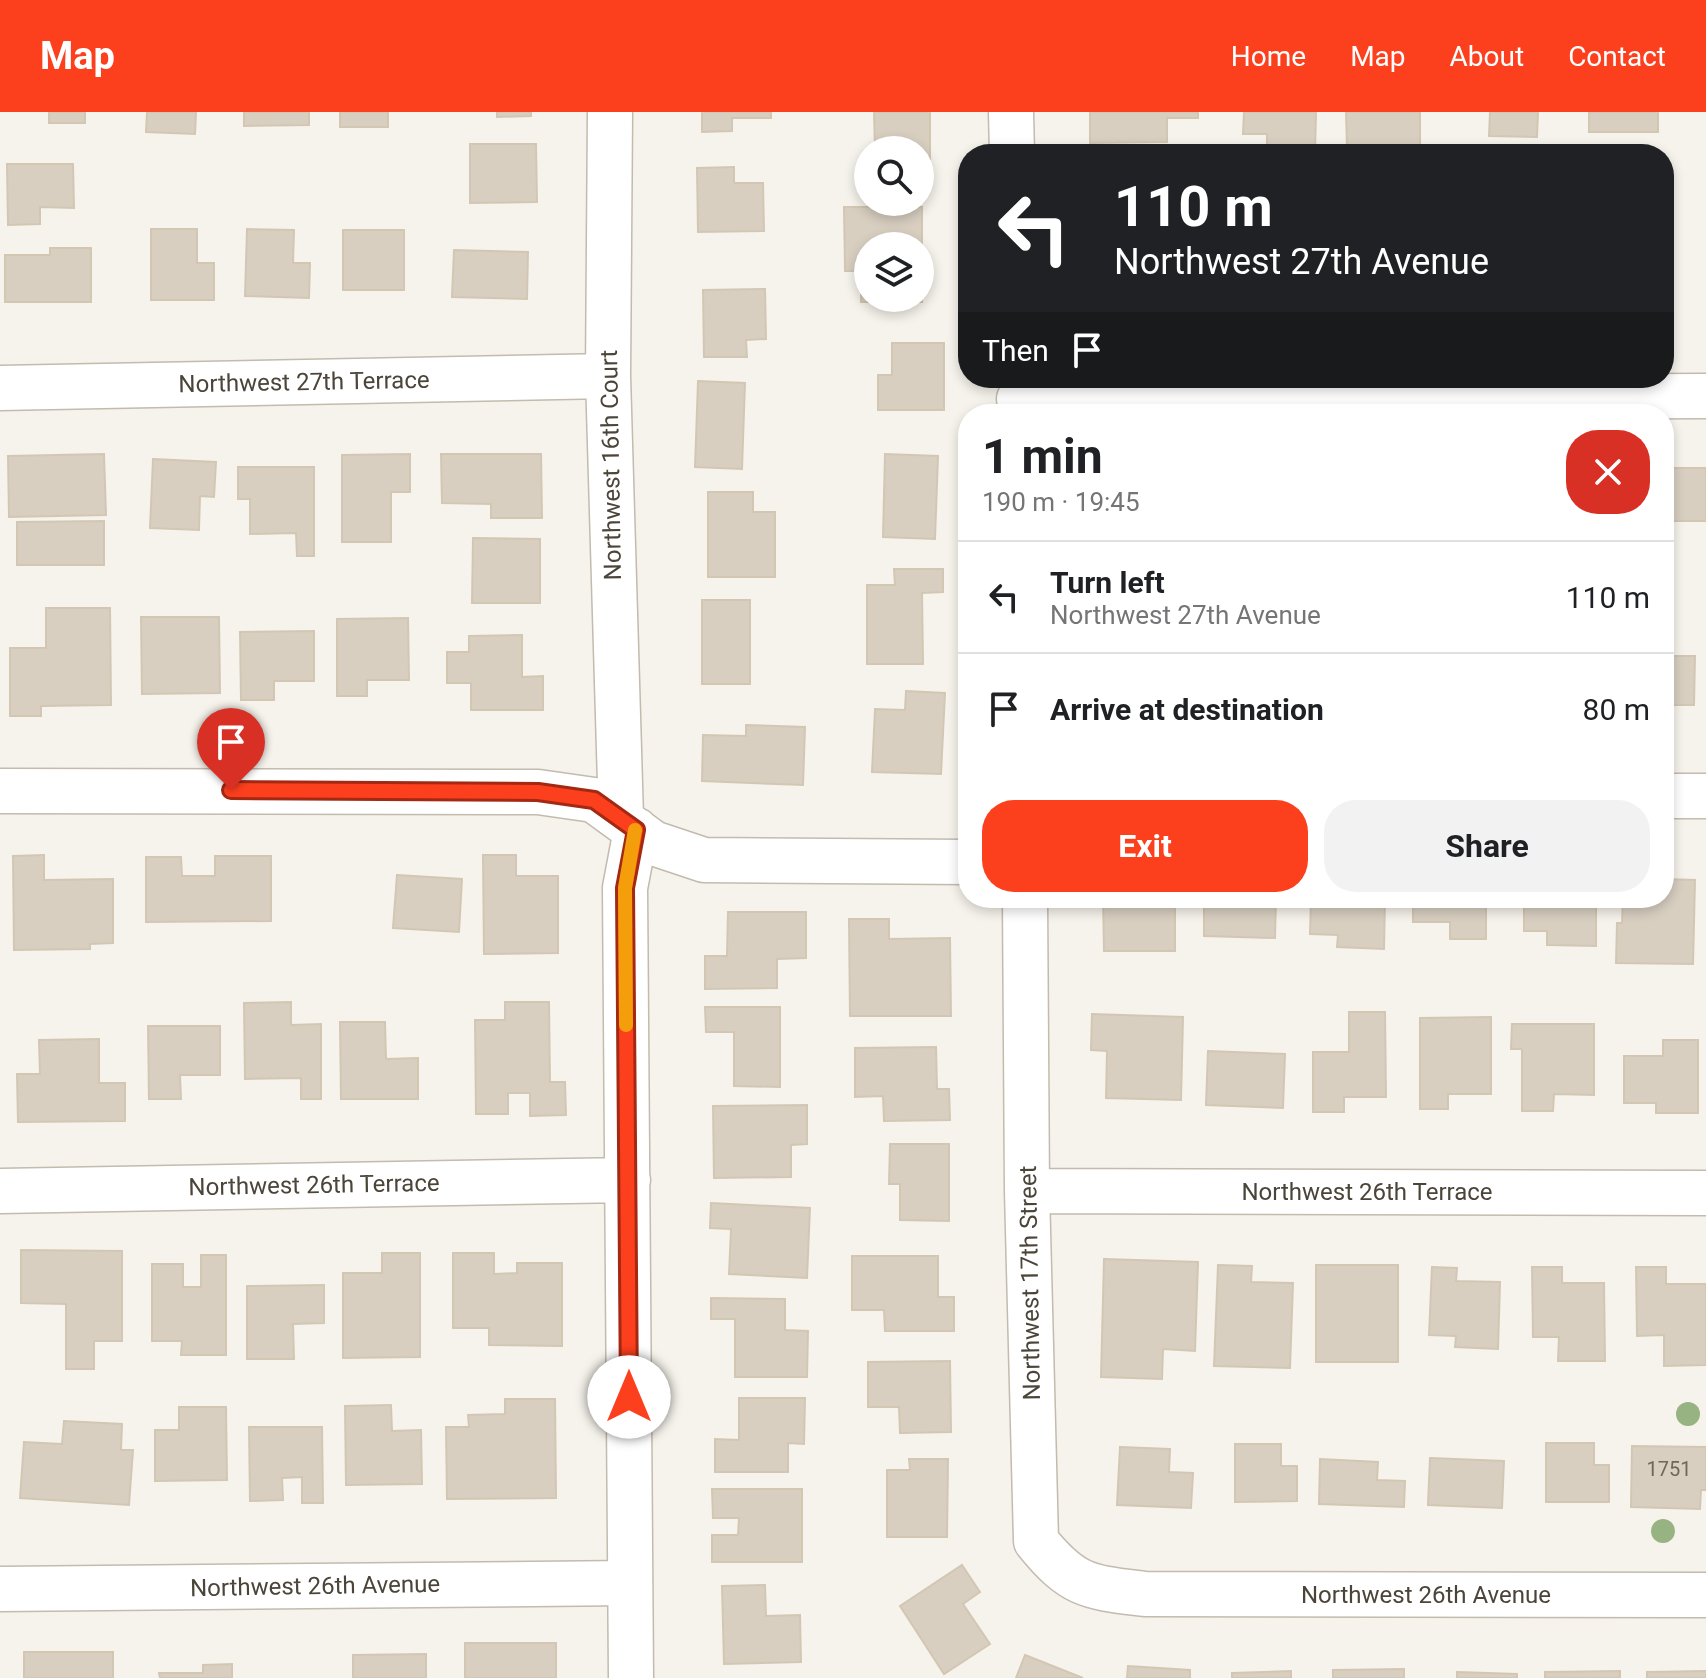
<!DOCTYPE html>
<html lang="en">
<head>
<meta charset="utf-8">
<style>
  body { margin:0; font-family:Roboto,sans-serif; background:#f2f2f2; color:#202124; height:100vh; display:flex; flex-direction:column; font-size:30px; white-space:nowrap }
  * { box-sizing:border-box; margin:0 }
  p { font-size:26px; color:#757577 }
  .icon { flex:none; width:44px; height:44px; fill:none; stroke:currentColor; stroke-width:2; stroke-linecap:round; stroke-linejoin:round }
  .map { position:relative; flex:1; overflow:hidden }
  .details { position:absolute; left:958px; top:292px; width:716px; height:504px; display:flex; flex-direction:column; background:#fff; border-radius:32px; box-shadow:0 4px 12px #0003 }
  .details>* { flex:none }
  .banner { position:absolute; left:958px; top:32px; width:716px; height:244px; border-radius:32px; box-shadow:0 4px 12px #0003; background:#202124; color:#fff; overflow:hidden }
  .controls { position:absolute; left:854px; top:24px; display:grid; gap:16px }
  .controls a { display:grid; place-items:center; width:80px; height:80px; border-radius:50%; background:#fff; box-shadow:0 4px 12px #0003; font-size:40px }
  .pin { position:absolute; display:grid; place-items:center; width:68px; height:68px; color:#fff; margin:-82px -34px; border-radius:50% 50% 50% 0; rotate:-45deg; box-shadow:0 0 8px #0007 }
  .pin .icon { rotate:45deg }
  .me { position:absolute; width:88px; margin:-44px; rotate:0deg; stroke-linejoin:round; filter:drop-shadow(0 0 6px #0008) }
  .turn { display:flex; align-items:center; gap:28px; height:168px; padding:0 24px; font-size:36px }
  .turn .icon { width:104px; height:104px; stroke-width:2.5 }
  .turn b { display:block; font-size:56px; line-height:68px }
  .then { display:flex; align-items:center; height:76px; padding:0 24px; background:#0003; gap:16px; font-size:30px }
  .round { display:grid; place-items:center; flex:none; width:84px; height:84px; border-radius:32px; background:#f2f2f2 }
  .overview { display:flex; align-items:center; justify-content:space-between; height:136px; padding:0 24px }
  h1 { font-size:48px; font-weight:700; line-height:60px }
  .cta { display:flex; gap:16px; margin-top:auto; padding:16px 24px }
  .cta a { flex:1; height:92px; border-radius:32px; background:#fc3f1d; color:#fff; font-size:32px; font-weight:700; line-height:92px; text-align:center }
  .cta a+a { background:#f2f2f2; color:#202124 }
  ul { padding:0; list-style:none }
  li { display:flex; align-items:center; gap:24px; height:112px; padding:0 24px; border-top:2px solid #e0e0e0 }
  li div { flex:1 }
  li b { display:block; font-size:30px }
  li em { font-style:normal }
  header { display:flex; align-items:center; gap:48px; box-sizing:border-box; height:112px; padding:0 40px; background:#fc3f1d; color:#fff }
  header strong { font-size:38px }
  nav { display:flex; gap:44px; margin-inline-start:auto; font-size:28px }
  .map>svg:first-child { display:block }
  .building { fill:#d8cfc1; stroke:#d3c7b4; stroke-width:2; fill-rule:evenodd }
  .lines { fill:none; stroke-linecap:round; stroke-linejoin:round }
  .minor-casing { stroke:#c2bbae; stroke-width:47 }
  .minor { stroke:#fff; stroke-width:44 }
  .tree { fill:#97b381 }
  .route-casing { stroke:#a42913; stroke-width:20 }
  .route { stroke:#fc3f1d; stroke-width:14 }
  .slow { stroke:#f59e0b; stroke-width:14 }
  .labels { text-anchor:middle; stroke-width:6; stroke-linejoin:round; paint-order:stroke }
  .number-label { font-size:20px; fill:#6e675b }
  .street-label { font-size:24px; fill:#4b4439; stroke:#fff }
</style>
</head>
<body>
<header>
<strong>Map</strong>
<nav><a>Home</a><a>Map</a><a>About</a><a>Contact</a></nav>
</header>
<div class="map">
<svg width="1706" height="1566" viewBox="0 0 1706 1566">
  <rect width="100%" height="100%" fill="#f6f3ec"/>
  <path class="building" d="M49 0H85V11H49Z
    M147 0H196L195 22 146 20Z
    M244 0H309V13L244 14Z
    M340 0H388V15H340Z
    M497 0H531V4L497 5Z
    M702 0H771V6H732V19L702 20Z
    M874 0H930V66H920V38H875Z
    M1090 0H1198V6H1167V30L1090 31Z
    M1244 0H1316L1315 42H1267V22H1243Z
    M1346 0H1420V34L1347 35Z
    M1490 0H1538L1537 25 1489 24Z
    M1589 0H1658V20H1589Z
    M470 32H536L537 90 470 91Z
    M7 52H73L74 96 40 95V112L8 113Z
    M734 55V71H763L764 119 698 120 697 56Z
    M844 95H922V190H861V159H845ZM868 134H920V186H868Z
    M151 117H197V151H214V188H151Z
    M247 117 294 118 293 151H310L309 186 245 184Z
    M343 118H404V178H343Z
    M1664 121H1666L1664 176Z
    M50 136H91V190H5V143H50Z
    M454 138 528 140 527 187 452 185Z
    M765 177 766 227 746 228 747 245H704L703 178Z
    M892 231H944V298H878V263H892Z
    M698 269 745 271 742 357 695 355Z
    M104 342 106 403 9 405 8 344Z
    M410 342V380H391V430H342V343Z
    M441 342H541L542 406H491V392L442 391Z
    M885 342 938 344 935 427 883 425Z
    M153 347 216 350 214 385 200 384 199 418 150 416Z
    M238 355H314V444H297L296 421 250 422V387H238Z
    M1666 356H1706V409H1667Z
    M708 380H753V400H775V465H708Z
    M104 409V453H17V410Z
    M473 426 540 427V491H472Z
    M894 457H943V480L922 481 923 552H867V473H895Z
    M702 488H750V572H702Z
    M46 496H110L111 593 41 594V604H10V536H46Z
    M141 505H219L220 581 142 582Z
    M408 506 409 568H367V584H337V507Z
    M314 519V569H274V588H241L240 520Z
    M522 523V565L543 564V598H471V571H447V540H469V524Z
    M1664 544H1695L1694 593H1664Z
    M906 579 945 581 941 662 872 660 875 597 905 598Z
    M746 613 805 615 803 673 702 669 703 623 746 624Z
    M44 743V768L113 767V831L90 832V837L14 838 13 744Z
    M483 743H516V764H558V841L484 842Z
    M215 744H271V809L146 810V745H181L182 764H215Z
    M397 763 462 767 459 820 393 816Z
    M1664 767 1695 768 1693 852 1616 851 1617 811H1622L1623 786H1664Z
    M1103 786H1175V839H1104Z
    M1204 786H1276L1275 826 1204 824Z
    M1311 786H1385L1384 837 1337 835 1338 823 1310 822Z
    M1413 786H1486V827H1450V810H1413Z
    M1524 786H1596V834L1547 833V819H1524Z
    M728 800H806V846L777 847V876L705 877V844H727Z
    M849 807H889V827L950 826 951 904H850Z
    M291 890V913L321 912V987H301V966L245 967 244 891Z
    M505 890H549L550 970H565L566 1003 530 1004V981H508V1002H476L475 908H505Z
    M705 895H780V975L734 974V920H706Z
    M1349 900H1385L1386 985H1344V1000H1313V940H1349Z
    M1092 902 1183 905 1181 988 1106 986 1107 939 1091 938Z
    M1491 905V982H1448V997H1420V906Z
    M340 910H385L386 947 418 946V987H341Z
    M1512 912H1594V983L1554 982 1553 999H1522V937H1511Z
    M148 914H220V963H180L181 987H149Z
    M99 927V971H125V1009L18 1010 17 962H40L39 928Z
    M1663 928H1698V1001H1656V991H1624V944H1663Z
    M936 935 937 977H949L950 1008 884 1009 883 984 855 985V936Z
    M1208 939 1285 942 1283 996 1206 993Z
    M807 993V1032L791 1033V1065L714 1066 713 994Z
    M890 1032H949V1109L900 1108V1072H889Z
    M711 1091 810 1096 807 1166 729 1162 731 1117 710 1116Z
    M21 1138 122 1139V1229H94V1257H66V1192L21 1191Z
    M382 1141H420V1245L343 1246V1161H382Z
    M453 1141H494V1162L517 1161V1151H562V1234L489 1233V1216H453Z
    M201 1143H226V1243H181L182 1229H152V1152H183V1175H201Z
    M852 1144H938V1185H954V1219H885L884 1198H852Z
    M1104 1147 1198 1150 1195 1239 1163 1237 1162 1267 1101 1265Z
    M1218 1153 1252 1154 1251 1170 1293 1171 1290 1256 1214 1254Z
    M1316 1153H1398V1250H1316Z
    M1432 1155 1457 1156 1456 1169 1500 1170 1498 1237 1455 1235 1456 1224 1429 1223Z
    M1532 1155H1562V1171H1604L1605 1249H1558L1559 1225H1533Z
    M1636 1155H1666V1172H1706V1253L1664 1254V1223L1637 1224Z
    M324 1173V1211L293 1212 294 1247H247V1174Z
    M711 1186 785 1187V1218L808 1219 807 1265H735V1207H711Z
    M950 1249 951 1320 900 1321 899 1295H868V1250Z
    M739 1286H805L804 1332 788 1331V1360H715V1327L739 1328Z
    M505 1287H555L556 1386 447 1387 446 1315H469L468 1303 505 1302Z
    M391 1293 392 1319 421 1318 422 1372 346 1373 345 1294Z
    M179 1295H226L227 1368 155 1369V1318H179Z
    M64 1309 122 1312 121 1338H133L129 1393 20 1386 24 1330 62 1332Z
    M249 1315H322L323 1391H302V1365L282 1366 283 1388 250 1389Z
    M1546 1331H1594V1353H1609V1390H1546Z
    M1235 1332H1281V1354H1297V1389L1235 1390Z
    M1632 1334 1706 1335V1378H1701L1700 1397 1631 1395Z
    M1120 1335 1170 1337 1169 1360 1193 1361 1191 1396 1117 1393Z
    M1430 1346 1504 1349 1502 1396 1428 1393Z
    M909 1347H948L947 1425H887V1358H910Z
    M1320 1347 1378 1350 1377 1368 1405 1369 1404 1395 1319 1392Z
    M712 1377H802V1450H712V1423H738L739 1406H713Z
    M962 1453 980 1480 963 1492 990 1532 944 1562 900 1494Z
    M765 1473 766 1504 800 1503 801 1550 724 1552 722 1474Z
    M465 1531H556V1566H465Z
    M24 1540H113V1566H24Z
    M426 1542V1566H353V1543Z
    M1025 1543 1083 1566H1016Z
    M232 1552V1566H160L159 1561H203V1553Z
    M1128 1554 1190 1558V1566H1127Z
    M1404 1557V1566H1333V1558Z
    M1291 1559V1566H1232V1561Z
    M1620 1559V1566H1545V1560Z
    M1706 1559V1566H1647V1560Z
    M1457 1560 1517 1562V1566H1457Z"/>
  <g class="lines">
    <defs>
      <path id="minor" d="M610 0 608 264 621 706
        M1011 0 1012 42
        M0 276 608 264
        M1019 287 1706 284
        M0 679 538 680 594 688 653 731 704 748 968 750
        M1664 684H1706
        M1025 786 1027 1079 1036 1429C1073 1475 1088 1475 1145 1482L1706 1483
        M0 1079 628 1068
        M1027 1079 1706 1081
        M0 1477 630 1471
        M631 1566 625 776 636 718"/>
    </defs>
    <use href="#minor" class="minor-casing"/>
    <use href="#minor" class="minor"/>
  </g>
  <g class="tree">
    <circle cx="1688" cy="1302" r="12"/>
    <circle cx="1663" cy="1419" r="12"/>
  </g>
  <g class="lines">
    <defs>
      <path id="route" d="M231 678 538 680 594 688 636 718 625 776 629 1285"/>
    </defs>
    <use href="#route" class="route-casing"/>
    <use href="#route" class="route"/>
    <path class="slow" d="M626 913 625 776 635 718"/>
  </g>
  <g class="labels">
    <g class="number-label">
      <text x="1669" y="1364">1751</text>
    </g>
    <g class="street-label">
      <text transform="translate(304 270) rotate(-1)" y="8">Northwest 27th Terrace</text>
      <text transform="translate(611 353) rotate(-91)" y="8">Northwest 16th Court</text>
      <text transform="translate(314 1073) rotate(-1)" y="8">Northwest 26th Terrace</text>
      <text x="1367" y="1088">Northwest 26th Terrace</text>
      <text transform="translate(1030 1171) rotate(-91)" y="8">Northwest 17th Street</text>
      <text transform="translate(315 1474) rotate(-1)" y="8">Northwest 26th Avenue</text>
      <text x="1426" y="1491">Northwest 26th Avenue</text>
    </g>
  </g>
</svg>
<div class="controls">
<a><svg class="icon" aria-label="search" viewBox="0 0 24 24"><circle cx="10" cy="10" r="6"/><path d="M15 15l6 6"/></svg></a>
<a><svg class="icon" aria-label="layers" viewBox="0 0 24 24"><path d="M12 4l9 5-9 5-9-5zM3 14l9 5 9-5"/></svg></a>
</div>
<div class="pin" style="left:231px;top:678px;background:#d93025"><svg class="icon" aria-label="arrive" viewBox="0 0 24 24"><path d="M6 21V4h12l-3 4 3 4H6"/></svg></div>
<svg class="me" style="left:629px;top:1285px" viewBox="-20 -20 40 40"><circle r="19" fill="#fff"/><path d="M0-13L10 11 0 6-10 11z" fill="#fc3f1d"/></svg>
<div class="banner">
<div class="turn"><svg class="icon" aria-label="left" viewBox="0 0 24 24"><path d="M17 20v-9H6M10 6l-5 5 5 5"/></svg><div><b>110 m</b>Northwest 27th Avenue</div></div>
<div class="then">Then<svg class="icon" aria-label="arrive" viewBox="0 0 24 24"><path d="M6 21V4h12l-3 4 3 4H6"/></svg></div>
</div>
<section class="details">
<div class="overview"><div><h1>1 min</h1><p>190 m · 19:45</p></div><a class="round" style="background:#d93025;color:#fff"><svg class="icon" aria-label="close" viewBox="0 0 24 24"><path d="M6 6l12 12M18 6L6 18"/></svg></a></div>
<ul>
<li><svg class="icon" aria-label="left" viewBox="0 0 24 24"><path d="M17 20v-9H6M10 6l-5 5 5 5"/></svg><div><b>Turn left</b><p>Northwest 27th Avenue</p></div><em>110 m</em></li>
<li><svg class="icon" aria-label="arrive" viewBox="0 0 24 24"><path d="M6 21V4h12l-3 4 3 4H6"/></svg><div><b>Arrive at destination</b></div><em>80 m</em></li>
</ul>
<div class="cta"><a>Exit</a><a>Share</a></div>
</section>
</div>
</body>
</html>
